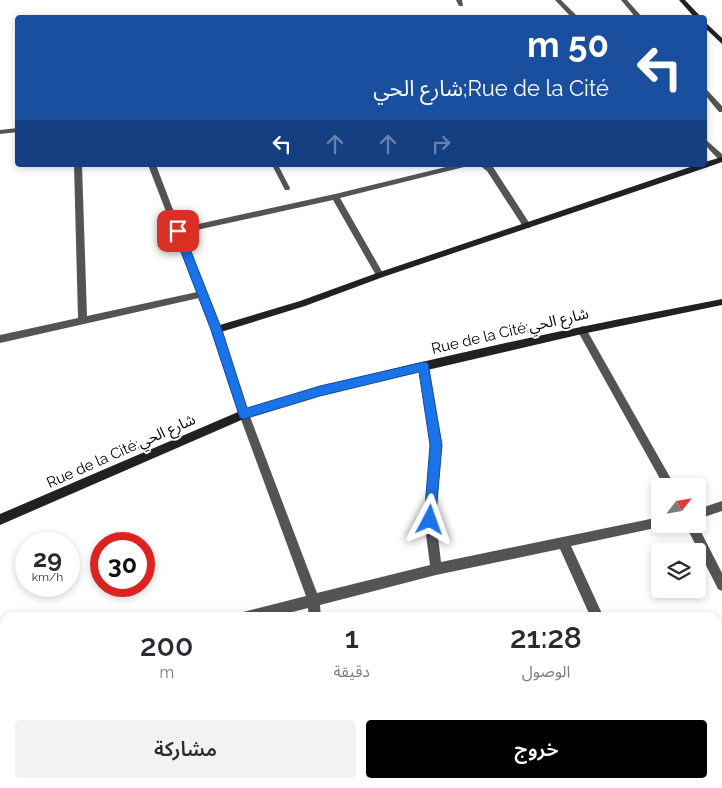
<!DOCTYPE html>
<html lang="ar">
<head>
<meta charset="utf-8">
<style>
  body { margin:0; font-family:Raleway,"Noto Sans Arabic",sans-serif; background:#f2f2f3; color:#2b2b33; direction:rtl; height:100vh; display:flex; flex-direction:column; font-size:19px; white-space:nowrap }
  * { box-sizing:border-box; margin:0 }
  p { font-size:16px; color:#7c7c81 }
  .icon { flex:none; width:28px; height:28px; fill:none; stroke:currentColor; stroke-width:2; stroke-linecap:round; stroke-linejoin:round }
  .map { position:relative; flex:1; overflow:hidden; direction:ltr }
  .panel { position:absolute; left:0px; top:612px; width:722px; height:176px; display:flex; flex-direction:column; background:#fff; border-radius:15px 15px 0 0; box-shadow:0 2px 8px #0003; direction:rtl }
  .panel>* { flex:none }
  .hud { position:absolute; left:15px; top:15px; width:692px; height:152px; border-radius:5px; box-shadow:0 2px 8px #0003; direction:rtl; background:#1a4fa0; color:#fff; overflow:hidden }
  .needle { width:32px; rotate:59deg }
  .tools { position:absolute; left:651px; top:478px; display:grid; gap:10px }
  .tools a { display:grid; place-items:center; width:55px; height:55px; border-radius:5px; background:#fff; box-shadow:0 2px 8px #0003; font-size:25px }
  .speed { position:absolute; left:15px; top:532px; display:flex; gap:10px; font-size:25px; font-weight:700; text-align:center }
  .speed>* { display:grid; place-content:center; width:65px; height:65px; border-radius:50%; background:#fff; box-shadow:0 2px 8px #0003; line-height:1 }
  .speed small { font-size:12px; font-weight:400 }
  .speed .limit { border:8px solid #d22; background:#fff; color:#111 }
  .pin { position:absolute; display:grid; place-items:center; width:42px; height:42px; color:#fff; margin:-21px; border-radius:10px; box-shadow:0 2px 8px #0006 }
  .me { position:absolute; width:55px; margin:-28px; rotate:4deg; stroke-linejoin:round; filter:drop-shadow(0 0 4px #0008) }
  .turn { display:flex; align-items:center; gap:18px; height:105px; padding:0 15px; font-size:22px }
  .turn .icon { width:65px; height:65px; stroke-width:2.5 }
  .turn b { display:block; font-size:35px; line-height:42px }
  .lanes { display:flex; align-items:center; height:48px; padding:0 15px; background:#0003; justify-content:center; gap:25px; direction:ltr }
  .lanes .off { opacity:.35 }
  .eta { display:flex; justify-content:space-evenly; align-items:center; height:85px; text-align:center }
  .eta b { font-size:30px; font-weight:600; line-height:35px }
  .button { display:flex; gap:10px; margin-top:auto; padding:10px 15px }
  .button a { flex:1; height:58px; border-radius:5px; background:#000; color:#fff; font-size:20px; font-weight:600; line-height:58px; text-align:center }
  .button a+a { background:#f2f2f3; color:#2b2b33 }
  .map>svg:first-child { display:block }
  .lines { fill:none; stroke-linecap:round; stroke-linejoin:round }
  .lane { fill:#545454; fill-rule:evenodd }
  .street { fill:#545454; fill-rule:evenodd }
  .secondary { fill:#212121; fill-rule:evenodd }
  .route { fill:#1a73e8; stroke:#114b97 }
  .labels { text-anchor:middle; stroke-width:4; stroke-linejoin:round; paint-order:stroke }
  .street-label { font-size:15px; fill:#000; stroke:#fff }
</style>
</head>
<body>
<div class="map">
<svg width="722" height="788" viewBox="0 0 722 788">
  <rect width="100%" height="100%" fill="#fff"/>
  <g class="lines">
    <path class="lane" d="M456 0H462L463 6H459Z
      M272 165H278L290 188 289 190H285Z"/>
    <path class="street" d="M555 0H561L579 18H572Z
      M621 0H627L643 18H636Z
      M705 89 707 90 722 106V112H719L705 95Z
      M18 128V132L0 134V130Z
      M705 139 722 154V160H719L705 145Z
      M74 165H82L87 316 197 292 148 165H156L180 228 335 194 454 165H468L464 167 340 198 384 275 383 277H377L333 200 183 233 221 330 219 333H213L199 298 0 343V335L78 318Z
      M479 165H489L493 167 530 224V228H524L487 171Z
      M582 326 585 327 675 486H664L577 330Z
      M424 363 427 364 429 367 441 445 436 520 441 562 660 517V524H665L660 527 571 546 604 618H591L560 549 436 575 320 605 321 618H309L308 608 269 618H237L239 614 243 612 306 596 239 414 240 411 244 410 248 411 249 414 317 593 430 565 424 520 431 445 419 367 421 364Z
      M722 501V511L698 519V509Z
      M685 524H697L722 573V591L718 589Z
      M5 672V684L0 686V674Z
      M718 673H722V685H718Z
      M328 784H342V788H328Z
      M493 784H507L508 786 509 784H525L523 788H494Z"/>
    <path class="secondary" d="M679 0H685L702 18H695Z
      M705 22 722 38V44L705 28Z
      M722 157V162L708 167 383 277 305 306 221 332 247 409C402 362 563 330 722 299V305L582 334 320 395 246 418 0 525V514L238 412 211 330 213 327 300 301 377 273 696 165H705V162Z"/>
  </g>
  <path class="route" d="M178 227 183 231 222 330 247 408 320 386 424 362 428 363 442 445 435 525 430 526 425 525 424 520 430 445 419 372 320 396 244 419 240 418 211 330 173 231Z"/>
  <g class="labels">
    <g class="street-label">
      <text transform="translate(510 331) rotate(-13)" y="5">Rue de la Cité;شارع الحي</text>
      <text transform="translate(121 451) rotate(-24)" y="5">Rue de la Cité;شارع الحي</text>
    </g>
  </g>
</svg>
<div class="tools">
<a><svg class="needle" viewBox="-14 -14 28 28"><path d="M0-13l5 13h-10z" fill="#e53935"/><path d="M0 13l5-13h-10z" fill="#7c7c81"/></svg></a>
<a><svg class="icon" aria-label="layers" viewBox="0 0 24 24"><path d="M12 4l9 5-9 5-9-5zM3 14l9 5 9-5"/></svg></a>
</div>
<div class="speed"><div>29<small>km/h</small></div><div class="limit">30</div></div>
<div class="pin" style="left:178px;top:231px;background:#d93025"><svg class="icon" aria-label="arrive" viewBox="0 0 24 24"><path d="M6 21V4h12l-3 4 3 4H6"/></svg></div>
<svg class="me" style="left:430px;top:520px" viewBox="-20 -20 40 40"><path d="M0-17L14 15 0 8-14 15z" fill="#1a73e8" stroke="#fff" stroke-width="4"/></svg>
<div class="hud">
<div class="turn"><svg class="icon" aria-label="left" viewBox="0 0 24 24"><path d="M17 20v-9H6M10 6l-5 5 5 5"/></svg><div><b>50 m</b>Rue de la Cité;شارع الحي</div></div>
<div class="lanes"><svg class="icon" aria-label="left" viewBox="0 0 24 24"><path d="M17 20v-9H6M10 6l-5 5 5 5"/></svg><svg class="icon off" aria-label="ahead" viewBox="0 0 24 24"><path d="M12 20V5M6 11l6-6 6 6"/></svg><svg class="icon off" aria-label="ahead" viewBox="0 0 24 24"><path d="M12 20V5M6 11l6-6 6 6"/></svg><svg class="icon off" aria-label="right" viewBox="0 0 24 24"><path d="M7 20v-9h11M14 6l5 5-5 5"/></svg></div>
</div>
<section class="panel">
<div class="eta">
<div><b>21:28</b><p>الوصول</p></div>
<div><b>1</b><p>دقيقة</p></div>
<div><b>200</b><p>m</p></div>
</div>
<div class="button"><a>خروج</a><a>مشاركة</a></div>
</section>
</div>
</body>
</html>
